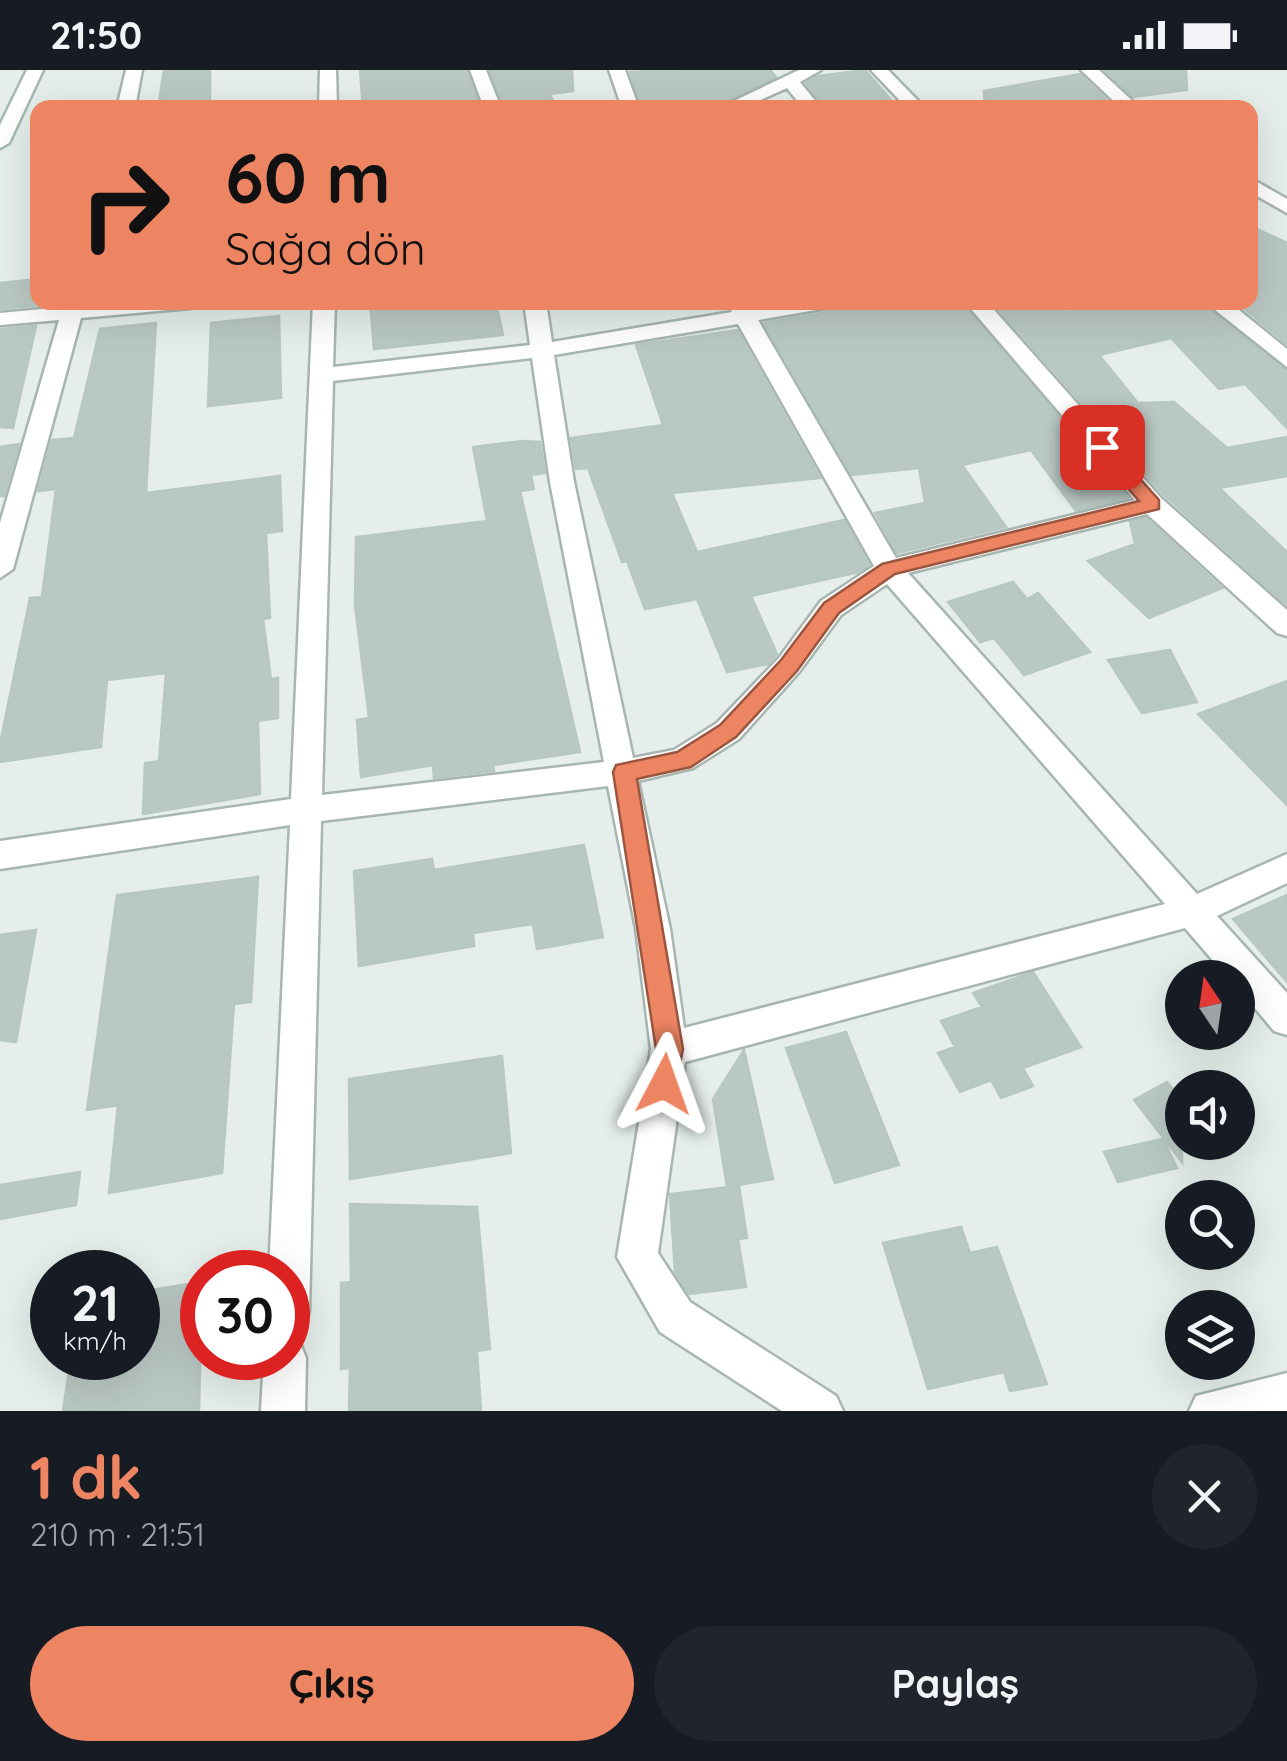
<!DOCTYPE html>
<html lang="tr">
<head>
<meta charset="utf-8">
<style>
  body { margin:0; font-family:Quicksand,sans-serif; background:#20242c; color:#f1f3f6; height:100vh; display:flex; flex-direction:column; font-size:38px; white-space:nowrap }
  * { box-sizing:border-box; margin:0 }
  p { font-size:32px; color:#9ea1a6 }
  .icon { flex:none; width:55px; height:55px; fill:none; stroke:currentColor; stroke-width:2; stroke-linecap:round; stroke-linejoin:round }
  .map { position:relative; height:1341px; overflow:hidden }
  .drawer { display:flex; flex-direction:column; background:#171b24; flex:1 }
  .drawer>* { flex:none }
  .guide { position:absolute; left:30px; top:30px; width:1228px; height:210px; border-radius:20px; box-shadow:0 10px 40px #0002; background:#ee8562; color:#111; overflow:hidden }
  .needle { width:65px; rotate:347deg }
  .controls { position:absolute; left:1165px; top:890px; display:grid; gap:20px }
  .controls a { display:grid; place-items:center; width:90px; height:90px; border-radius:50%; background:#171b24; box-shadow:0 10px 40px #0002; font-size:50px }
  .speed { position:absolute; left:30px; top:1180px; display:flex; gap:20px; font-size:50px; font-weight:700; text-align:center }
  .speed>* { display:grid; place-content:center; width:130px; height:130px; border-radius:50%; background:#171b24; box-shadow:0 10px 40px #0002; line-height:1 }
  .speed small { font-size:25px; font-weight:400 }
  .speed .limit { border:15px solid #d22; background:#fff; color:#111 }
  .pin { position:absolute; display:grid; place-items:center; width:85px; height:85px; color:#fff; margin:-42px; border-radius:20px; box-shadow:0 5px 15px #0006 }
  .me { position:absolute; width:110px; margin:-55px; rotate:4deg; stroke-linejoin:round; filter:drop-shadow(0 0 8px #0008) }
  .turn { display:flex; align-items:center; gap:35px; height:210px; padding:0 30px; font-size:45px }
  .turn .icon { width:130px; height:130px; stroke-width:2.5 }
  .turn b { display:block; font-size:70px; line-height:85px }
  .round { display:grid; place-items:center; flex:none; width:105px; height:105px; border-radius:52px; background:#20242c }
  .summary { display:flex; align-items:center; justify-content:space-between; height:170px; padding:0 30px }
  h1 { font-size:60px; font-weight:800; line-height:75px; color:#ee8562 }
  .action { display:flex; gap:20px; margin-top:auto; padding:20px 30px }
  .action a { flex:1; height:115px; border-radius:60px; background:#ee8562; color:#111; font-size:40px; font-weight:800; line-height:115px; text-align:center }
  .action a+a { background:#20242c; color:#f1f3f6 }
  .status { display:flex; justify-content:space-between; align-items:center; height:70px; padding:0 50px; background:#171b24; direction:ltr }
  .status svg { height:28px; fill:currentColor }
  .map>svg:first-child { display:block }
  .building { fill:#bac8c3; stroke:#b7c7c1; stroke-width:2.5 }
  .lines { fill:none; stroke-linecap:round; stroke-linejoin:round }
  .minor-casing { stroke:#a7b6b1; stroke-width:5 }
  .secondary-casing { stroke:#a3b9b2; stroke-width:5 }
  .minor { fill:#fff; fill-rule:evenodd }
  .secondary { fill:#fff; fill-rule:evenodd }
  .route { fill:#ee8562; stroke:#9b5640; stroke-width:2.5 }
</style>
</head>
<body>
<div class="status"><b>21:50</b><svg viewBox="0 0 49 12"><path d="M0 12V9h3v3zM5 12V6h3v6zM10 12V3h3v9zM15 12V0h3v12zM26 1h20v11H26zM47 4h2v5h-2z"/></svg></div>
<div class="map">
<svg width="1287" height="1341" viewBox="0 0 1287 1341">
  <rect width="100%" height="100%" fill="#e5eeea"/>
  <path class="building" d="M164 0H210V38H158Z
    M360 0H467L480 38 455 34 363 38Z
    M490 0H572L573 21 550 24 556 38H504Z
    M679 0H770L776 7 715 38H642L630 2Z
    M865 0 898 38H824L806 13 818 6Z
    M1105 0H1186L1187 20 1133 27Z
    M1080 4 1115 38H985L984 21Z
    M1250 156 1287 173V274L1236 232H1250Z
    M38 209 41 235 0 239V213Z
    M370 232H496L503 265 374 279Z
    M842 232H962L1128 428 1076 441 1031 380 962 395 1006 457 897 483 875 443 925 433 919 398 852 405 764 253 829 242Z
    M992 232H1057L1063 242 1130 232H1201L1287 301V358L1245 314 1219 319 1171 268 1099 285 1138 333 1174 332 1227 378 1287 367V406L1219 418 1287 482V535L1164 425Z
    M279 246 281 328 208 336 211 253Z
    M156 253 146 423 280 406 282 461 266 463 270 548 263 549 271 609 278 608V648L258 651 260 724 143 744 145 693 159 691 166 603 107 610 101 677 0 692V674L30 528 42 527 56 419 38 421 52 370 74 368 100 259Z
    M36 256 13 358 0 357V259Z
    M737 260 820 408 672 423 697 482 844 450 869 495 859 502 751 526 777 584 768 594 727 602 697 529 645 539 627 491 622 492 588 398 576 399 571 368 663 355 636 275Z
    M523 371 540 372 545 403 531 405 534 419 520 421 580 682 493 695 494 701 434 708 433 695 361 707 357 650 369 648 355 535 356 467 487 451 473 377Z
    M19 374 4 426H0V377Z
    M1146 448 1222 518 1149 548 1088 491 1135 474 1130 452Z
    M1013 512 1027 529 1038 523 1090 582 1024 605 994 568 980 572 948 532Z
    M1170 580 1197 632 1142 643 1108 590Z
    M1287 611V735L1198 644Z
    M584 775 603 867 537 879 533 854 473 863 474 876 359 896 354 801 432 789 434 800Z
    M258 807 251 932 234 934 222 1103 109 1123 118 1035 87 1040 117 825Z
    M1287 825V912L1233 849Z
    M36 860 16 972 0 970V865Z
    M1033 902 1081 977 1023 998 1033 1016 1001 1028 991 1010 960 1022 938 983 955 977 941 951 982 937 973 923Z
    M846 962 899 1095 835 1113 786 978Z
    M744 980 773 1109 727 1117 713 1029Z
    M502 986 511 1083 350 1109 349 1009Z
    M1167 1012 1182 1030V1092L1134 1030Z
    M1163 1069 1177 1098 1118 1112 1104 1082Z
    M80 1102 76 1135 0 1149V1115Z
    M739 1116 747 1168 738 1169 746 1217 689 1224 675 1202 670 1124Z
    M350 1134 477 1137 490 1279 477 1281 481 1341H349L350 1298 341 1299V1213L351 1212Z
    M961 1157 970 1183 997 1177 1047 1314 1010 1321 1004 1302 928 1319 883 1173Z
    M202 1212 199 1341H63L71 1288H138V1222Z"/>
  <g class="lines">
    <defs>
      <path id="minor" d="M126 0H142L135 38H117Z
        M320 0H336L337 38H319Z
        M470 0H486L501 38H484Z
        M609 0H625L639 38H622Z
        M799 0H821L800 12 821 38H803L787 18 743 38H719Z
        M871 0H888L925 38H907Z
        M1081 0H1099L1140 38H1121Z
        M1250 108 1287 129V143L1250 122Z
        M64 232H200L190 238 81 248 13 499 0 508V453L59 250 0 255V243L63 237Z
        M313 232H335L333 297 530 275 524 232H546L552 272 732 242 727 232H748L751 238 838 232 828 238 758 250 896 488 1135 430 965 232H987L1161 428 1287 540V566L1277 563 1147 444 908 503 1197 824 1287 784V813L1217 846 1287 923V965L1274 961 1238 918V908H1228L1185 858 685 992 658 1183 690 1232 836 1326 843 1341H782L660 1262 617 1187 651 979 636 859 608 716 321 751 309 1242 303 1257 288 1263V1202H269L290 755 0 799V771L291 729ZM738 254 874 496 821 531 779 588 717 653 674 680 633 688 574 412 554 285ZM532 288 550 412 604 692 322 725 333 311ZM887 514 1165 834 684 958 670 859 638 711 693 698 739 669 799 602 841 545Z
        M1205 232H1229L1287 279V297Z
        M288 1268 300 1273 306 1288 305 1341H261L264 1288H288Z
        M1287 1303V1341H1189L1196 1326Z"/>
      <path id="secondary" d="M27 0H43L9 73 0 78V55Z"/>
    </defs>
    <use href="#minor" class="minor-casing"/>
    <use href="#secondary" class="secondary-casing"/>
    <use href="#minor" class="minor"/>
    <use href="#secondary" class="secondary"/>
  </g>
  <path class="route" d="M1095 373H1108L1159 430V439L895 504 839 543 797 601 736 667 691 697 637 709 683 979 674 1023 664 1027 654 1023 650 1014 656 979 613 702 616 695 677 682 720 655 781 590 824 533 882 494 1139 431 1095 381Z"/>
</svg>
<div class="controls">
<a><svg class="needle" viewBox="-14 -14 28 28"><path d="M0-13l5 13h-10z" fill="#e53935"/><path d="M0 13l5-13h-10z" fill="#9ea1a6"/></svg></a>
<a><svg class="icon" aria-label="sound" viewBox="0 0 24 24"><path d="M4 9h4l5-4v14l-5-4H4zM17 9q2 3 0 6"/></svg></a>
<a><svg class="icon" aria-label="search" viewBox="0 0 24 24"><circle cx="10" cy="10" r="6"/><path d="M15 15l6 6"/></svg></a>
<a><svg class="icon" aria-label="layers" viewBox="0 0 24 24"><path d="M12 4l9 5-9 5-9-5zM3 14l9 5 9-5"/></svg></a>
</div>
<div class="speed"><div>21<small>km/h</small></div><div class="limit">30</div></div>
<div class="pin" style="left:1102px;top:377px;background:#d93025"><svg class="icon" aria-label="arrive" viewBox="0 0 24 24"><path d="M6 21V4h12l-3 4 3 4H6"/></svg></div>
<svg class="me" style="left:664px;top:1014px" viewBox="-20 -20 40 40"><path d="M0-17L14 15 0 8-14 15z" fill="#ee8562" stroke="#fff" stroke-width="4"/></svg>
<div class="guide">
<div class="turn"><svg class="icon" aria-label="right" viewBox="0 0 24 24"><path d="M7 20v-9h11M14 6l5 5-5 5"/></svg><div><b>60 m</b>Sağa dön</div></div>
</div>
</div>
<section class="drawer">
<div class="summary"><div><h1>1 dk</h1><p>210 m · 21:51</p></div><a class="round"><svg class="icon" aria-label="close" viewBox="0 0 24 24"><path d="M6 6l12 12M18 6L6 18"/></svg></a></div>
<div class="action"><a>Çıkış</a><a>Paylaş</a></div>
</section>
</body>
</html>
